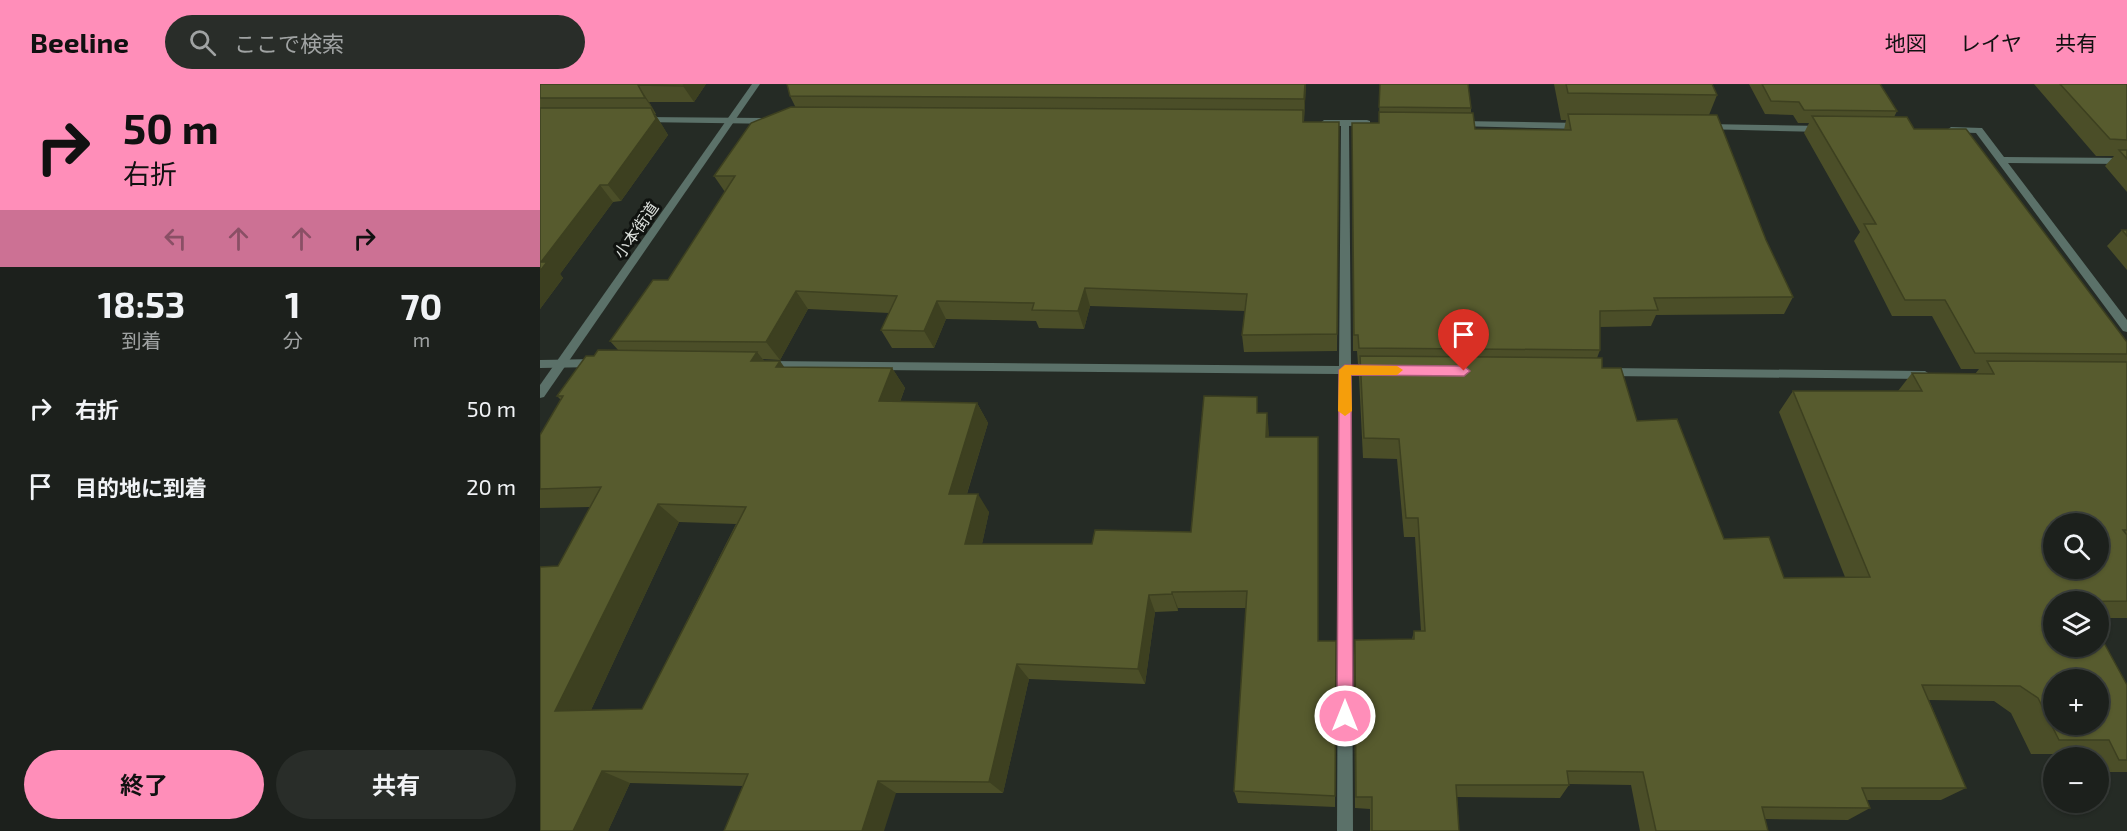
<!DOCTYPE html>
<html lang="ja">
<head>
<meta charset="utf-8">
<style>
  body { margin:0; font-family:"Exo 2","Noto Sans JP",sans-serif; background:#292d29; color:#f1f3f6; height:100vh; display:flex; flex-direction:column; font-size:22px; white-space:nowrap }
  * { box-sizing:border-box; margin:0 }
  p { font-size:20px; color:#a0a3a3 }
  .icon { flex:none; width:33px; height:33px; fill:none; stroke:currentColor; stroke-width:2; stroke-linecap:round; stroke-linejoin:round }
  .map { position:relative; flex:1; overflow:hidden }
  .panel { display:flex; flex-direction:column; background:#1c201c; width:540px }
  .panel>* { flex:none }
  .banner { background:#ff8eb9; color:#111; overflow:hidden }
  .controls { position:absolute; left:1503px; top:429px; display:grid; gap:12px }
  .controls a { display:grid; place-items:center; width:66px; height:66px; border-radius:50%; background:#1c201c; box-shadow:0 2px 4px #0004,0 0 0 2px #3a3e3b; font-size:30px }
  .pin { position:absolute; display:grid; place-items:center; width:51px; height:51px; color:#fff; margin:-62px -26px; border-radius:50% 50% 50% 0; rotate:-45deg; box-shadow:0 0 6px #0007 }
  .pin .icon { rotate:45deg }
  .me { position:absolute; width:66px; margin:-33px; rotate:0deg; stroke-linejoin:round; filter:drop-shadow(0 0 4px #0008) }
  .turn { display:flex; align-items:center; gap:21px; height:126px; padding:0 24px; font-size:27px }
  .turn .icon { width:78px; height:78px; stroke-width:2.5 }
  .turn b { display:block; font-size:42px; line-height:51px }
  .lanes { display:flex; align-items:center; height:57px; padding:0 24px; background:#0003; justify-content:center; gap:30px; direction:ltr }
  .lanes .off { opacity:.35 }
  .eta { display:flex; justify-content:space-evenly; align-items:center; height:102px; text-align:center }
  .eta b { font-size:36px; font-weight:700; line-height:42px }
  .cta { display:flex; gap:12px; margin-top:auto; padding:12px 24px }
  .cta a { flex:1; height:69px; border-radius:36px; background:#ff8eb9; color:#111; font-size:24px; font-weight:700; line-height:69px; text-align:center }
  .cta a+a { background:#292d29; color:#f1f3f6 }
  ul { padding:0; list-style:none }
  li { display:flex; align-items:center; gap:18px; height:78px; padding:0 24px }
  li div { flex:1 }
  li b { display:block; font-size:22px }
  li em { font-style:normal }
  header { display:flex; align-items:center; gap:36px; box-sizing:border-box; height:84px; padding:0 30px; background:#ff8eb9; color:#111 }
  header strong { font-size:28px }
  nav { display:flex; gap:33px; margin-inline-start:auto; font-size:21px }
  .search { width:420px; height:54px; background:#292d29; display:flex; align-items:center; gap:15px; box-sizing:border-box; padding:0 21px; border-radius:33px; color:#a0a3a3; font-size:22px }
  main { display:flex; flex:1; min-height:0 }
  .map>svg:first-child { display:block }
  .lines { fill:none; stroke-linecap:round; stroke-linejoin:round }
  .minor { fill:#5b7169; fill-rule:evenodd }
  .tertiary { fill:#5b7169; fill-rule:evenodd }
  .wall { fill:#4b4e28; fill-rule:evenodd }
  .shaded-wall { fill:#3d4020 }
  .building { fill:#575b2e; stroke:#3d4020; stroke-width:1.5; fill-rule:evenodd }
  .route { fill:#ff8eb9; stroke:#a65c78; stroke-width:1.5 }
  .slow { fill:#f59e0b }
  .labels { text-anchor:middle; stroke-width:6; stroke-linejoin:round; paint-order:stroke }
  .street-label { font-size:16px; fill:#dde1dd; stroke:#101310 }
</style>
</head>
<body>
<header>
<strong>Beeline</strong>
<div class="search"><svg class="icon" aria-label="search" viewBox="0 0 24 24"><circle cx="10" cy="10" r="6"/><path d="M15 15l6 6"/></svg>ここで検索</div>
<nav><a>地図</a><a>レイヤ</a><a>共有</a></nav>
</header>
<main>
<section class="panel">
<div class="banner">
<div class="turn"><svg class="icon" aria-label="right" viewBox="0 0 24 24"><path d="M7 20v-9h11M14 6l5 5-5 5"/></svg><div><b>50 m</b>右折</div></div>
<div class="lanes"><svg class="icon off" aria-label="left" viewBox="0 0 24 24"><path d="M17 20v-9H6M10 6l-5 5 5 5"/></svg><svg class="icon off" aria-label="ahead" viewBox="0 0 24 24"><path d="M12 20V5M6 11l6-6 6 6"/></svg><svg class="icon off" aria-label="ahead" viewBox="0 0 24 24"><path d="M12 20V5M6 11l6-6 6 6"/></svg><svg class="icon" aria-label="right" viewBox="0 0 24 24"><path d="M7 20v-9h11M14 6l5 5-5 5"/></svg></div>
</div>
<div class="eta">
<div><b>18:53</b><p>到着</p></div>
<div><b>1</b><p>分</p></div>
<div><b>70</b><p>m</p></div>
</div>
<ul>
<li><svg class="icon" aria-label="right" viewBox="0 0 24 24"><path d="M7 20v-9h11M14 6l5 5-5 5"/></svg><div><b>右折</b></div><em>50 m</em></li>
<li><svg class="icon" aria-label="arrive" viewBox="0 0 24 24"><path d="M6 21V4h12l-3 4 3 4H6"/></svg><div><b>目的地に到着</b></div><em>20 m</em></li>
</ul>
<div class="cta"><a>終了</a><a>共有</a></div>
</section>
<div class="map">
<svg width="1587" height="747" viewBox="0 0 1587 747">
  <rect width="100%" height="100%" fill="#252b25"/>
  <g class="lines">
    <path class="minor" d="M103 33 233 34 237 37 233 40 100 38 99 36Z
      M827 36 830 37V41L809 42 811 282H836L842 286 836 290H811L813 747H797L799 290 226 285 220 281 226 277 799 282 801 42H784L780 39 784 36Z
      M919 37 1040 39 1044 42 1040 45 916 42 915 40Z
      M1165 40 1283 42 1287 45 1283 48 1162 45V41Z
      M1411 43 1442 44 1464 73 1587 74V80L1468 79 1587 236V248L1583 247 1436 49 1408 48 1407 46Z
      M56 275 62 279 56 283 0 284V276Z
      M1066 284 1385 287 1391 291 1385 295 1066 292 1060 288Z"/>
    <path class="tertiary" d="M212 0H220L4 313 0 314V301Z"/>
  </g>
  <path class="wall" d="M0 0H166L154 18H109L116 30H115L128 51 81 117 73 118 20 190 23 194 0 225Z
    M247 0H766L764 38H799L797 267 704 268 702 251 705 227 550 222 544 245 499 244 496 237 406 235 394 264H352L341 246 349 229 268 225 240 276 223 275 224 277 244 283 352 284 365 304 360 318 437 319 448 339 427 410 449 428 442 460H552L651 448 719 329H727L728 353H778V557H796L795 723 698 719 694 707 706 524H638V527L615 528 605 600 489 595 463 709H356L203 702 90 699 68 747 18 482 50 423 0 424V351L21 316 17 312 54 272 79 267 70 257 128 196 185 108 174 92 256 24 250 12ZM139 438 196 440 102 625 51 626Z
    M840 0 931 24V29L935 45 1024 46 1026 36H1021L1014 0H1172L1177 11 1169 31 1226 156 1253 213 1244 230 1116 231 1111 242 1060 243V266L1057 274 1062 284 1097 337 1184 455 1244 494 1305 493 1239 328 1253 307H1358L1372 289 1435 290 1439 285H1421L1392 232H1352L1314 157 1320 148 1264 49 1269 39H1258L1253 31 1225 30 1209 0H1340L1357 27 1354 33 1374 45 1587 258V534H1558V518H1514L1587 601V688H1558V674H1540L1538 670H1491L1471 629 1454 617 1389 616 1426 704 1401 716H1327L1330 724 1308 736 1225 735 1228 747H1100L1091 701 1029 700V701L1020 714 917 713 919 747H830V725L815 724 814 572 815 556 872 555 874 547H881L875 453H864L857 375 823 374 819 293V280H818L817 267H813L812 39H839Z
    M1494 0H1587V108L1565 82 1574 72H1556Z
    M1582 146H1587V186L1567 162Z"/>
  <path class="shaded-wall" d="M144 0H166L154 18 143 2Z
    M765 0H766L764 34V15Z
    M98 1 109 18 116 30 105 14Z
    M111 24 122 41 128 51 81 117 68 101Z
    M60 101 73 118 20 190 23 194 0 225V187L1 178Z
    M545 204 550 222 544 245 538 227Z
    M256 207 268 225 240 276 226 258Z
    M397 217 406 235 394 264 384 247Z
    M217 268 233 288 211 277Z
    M240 277 255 298 236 283Z
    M352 284 365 304 352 338 339 317Z
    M437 319 448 339 421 429 409 410Z
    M727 329 729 349 728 372 726 353Z
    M438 410 449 428 438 478 425 460Z
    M118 420 139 438 44 641 15 627Z
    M632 508 638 524V527L632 510Z
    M609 511 615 528 605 600 598 585Z
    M477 580 489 595 463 709 449 698Z
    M62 687 90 699 68 747H33Z
    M338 697 356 709 344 747H322Z"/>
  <path class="building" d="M0 0H144L143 2 98 1 105 14H0Z
    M247 0H765L764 15 250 12Z
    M840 0H928L931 24 839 23Z
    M1026 0H1172L1177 11 1028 9Z
    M1222 0H1340L1357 27 1264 26 1259 18 1231 17Z
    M1520 0H1587V56L1570 55Z
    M251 23 763 26V38H799L797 250 702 251 707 210 545 204 538 227 492 226 494 219 397 217 384 247 341 246 357 212 256 207 226 258 70 257 113 196H128L195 92H174L211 39Z
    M0 24H111L116 35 68 101H60L1 178H7L0 187Z
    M839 28 933 29 935 45 1031 46 1028 30 1177 31 1226 156 1253 213 1114 214 1118 226 1060 227V266L819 264 818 251H814L812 39H839Z
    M1272 32 1367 33 1374 45H1426L1587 258V270L1435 269 1405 216H1365L1324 140H1336Z
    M1579 66H1587V75Z
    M1582 146H1587V152Z
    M58 266 217 268 211 277H240L236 283 352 284 339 317 437 319 409 410H438L425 460H552L555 446 651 448 664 312 717 313V329H727L726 353H778V557H796L795 712 694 707 707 507 632 508V510L609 511 598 585 477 580 449 698 338 697 322 747H184L208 690 62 687 33 747H0V483L18 482 61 403 0 405V351L23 312H17L46 272H54ZM118 420 206 423 102 625 15 627Z
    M820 272 1062 274V284H1081L1097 337 1137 335 1184 455 1229 453 1244 494 1330 493 1253 307H1382L1372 289 1454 290 1447 277 1587 278V446H1583L1587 451V517L1514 518V562H1558V548L1587 601V676H1579L1569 656H1519L1498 614 1480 602 1382 601 1426 704H1322L1330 724 1222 723 1228 747H1116L1103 688 1027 687 1029 701H916L919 747H832V713H816L815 556 874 555V547H885L878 434H866L859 355 824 354ZM1514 440H1558V484H1514ZM1514 596H1558V640H1514Z"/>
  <path class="route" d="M805 281 924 282 930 287 924 292 811 291 813 632 811 637 805 640 799 637 797 632 799 286Z"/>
  <path class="slow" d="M805 281 857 282 863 286 857 291H811L812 327 805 332 798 327 799 286Z"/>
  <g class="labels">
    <g class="street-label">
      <text transform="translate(96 146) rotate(-55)" y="6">小本街道</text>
    </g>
  </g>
</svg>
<div class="controls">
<a><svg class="icon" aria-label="search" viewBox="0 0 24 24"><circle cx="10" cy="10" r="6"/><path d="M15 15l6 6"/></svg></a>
<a><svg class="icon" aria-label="layers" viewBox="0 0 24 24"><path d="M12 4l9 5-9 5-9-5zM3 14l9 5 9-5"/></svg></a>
<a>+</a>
<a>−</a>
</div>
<div class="pin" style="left:924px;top:287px;background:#d93025"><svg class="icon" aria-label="arrive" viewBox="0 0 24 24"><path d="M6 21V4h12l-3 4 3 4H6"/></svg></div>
<svg class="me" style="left:805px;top:632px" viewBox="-20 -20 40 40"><circle r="17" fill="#ff8eb9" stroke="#fff" stroke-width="3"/><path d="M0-11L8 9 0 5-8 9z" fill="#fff"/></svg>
</div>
</main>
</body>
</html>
